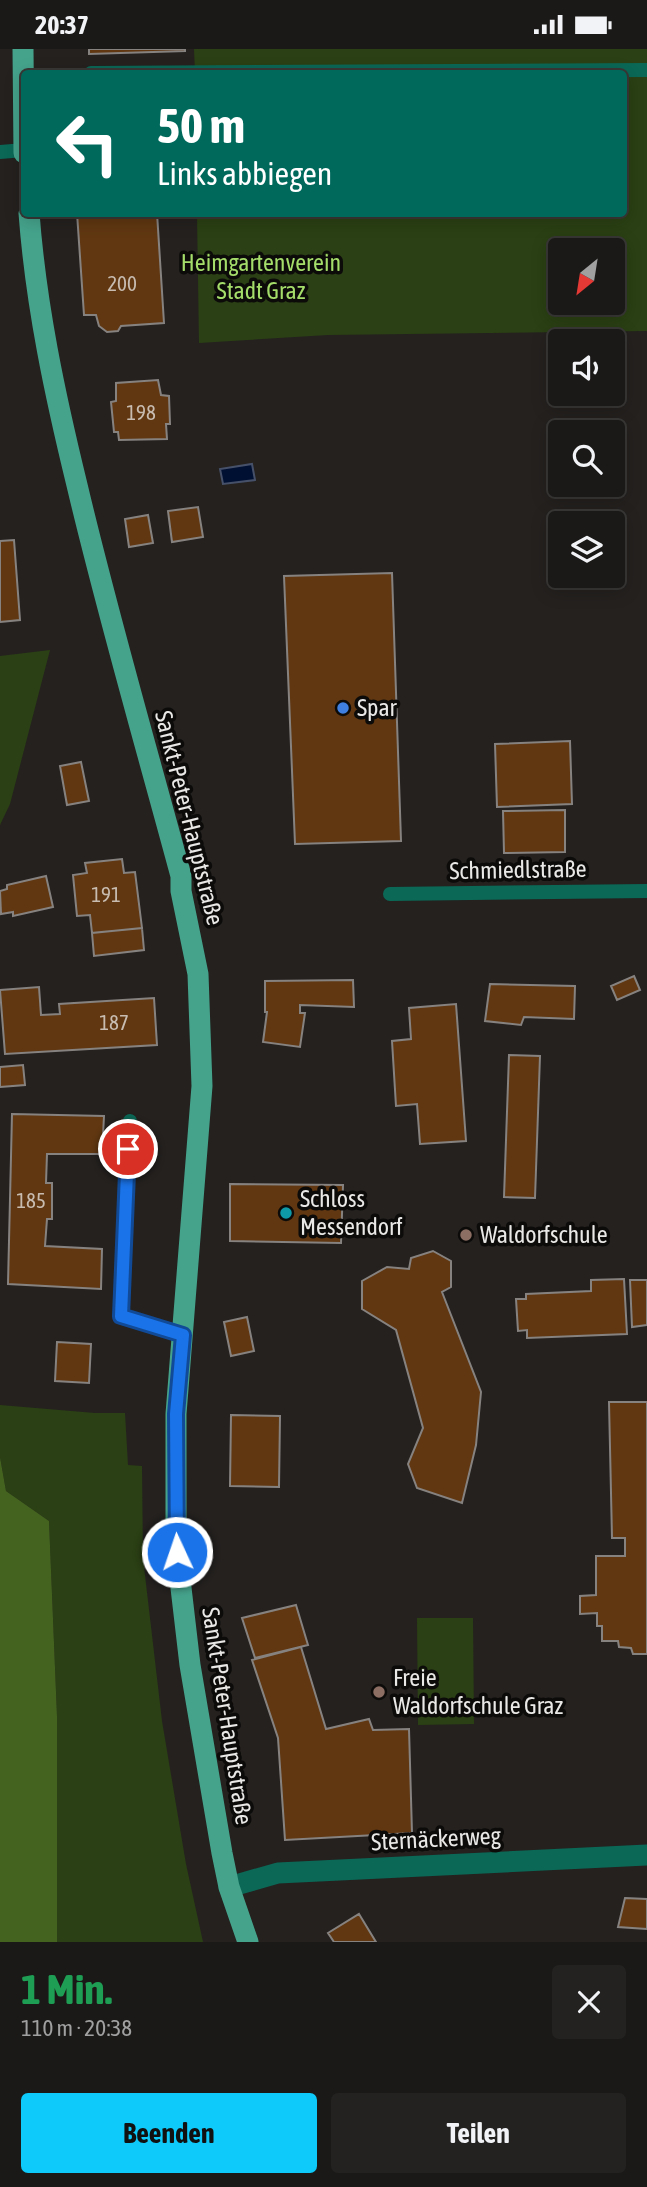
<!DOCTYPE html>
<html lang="de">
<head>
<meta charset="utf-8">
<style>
  body { margin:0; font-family:"Asap Condensed",sans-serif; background:#242220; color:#f1f3f6; height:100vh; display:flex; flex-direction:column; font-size:26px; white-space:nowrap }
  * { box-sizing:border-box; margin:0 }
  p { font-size:23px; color:#a0a0a1 }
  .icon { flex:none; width:38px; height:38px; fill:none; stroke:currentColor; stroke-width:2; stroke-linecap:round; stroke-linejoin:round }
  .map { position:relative; height:1893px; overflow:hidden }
  .details { display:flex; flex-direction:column; background:#1b1917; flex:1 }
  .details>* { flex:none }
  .hud { position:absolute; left:21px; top:21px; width:606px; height:147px; border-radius:7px; box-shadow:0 4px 18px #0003,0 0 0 2px #393836; background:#00695c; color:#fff; overflow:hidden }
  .needle { width:46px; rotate:210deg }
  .buttons { position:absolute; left:548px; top:189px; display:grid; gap:14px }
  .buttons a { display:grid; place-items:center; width:77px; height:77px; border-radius:7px; background:#1b1917; box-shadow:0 4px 18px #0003,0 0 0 2px #393836; font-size:35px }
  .pin { position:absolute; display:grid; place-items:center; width:60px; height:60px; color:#fff; margin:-30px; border:4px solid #fff; border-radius:50%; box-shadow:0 2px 7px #0007 }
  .me { position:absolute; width:77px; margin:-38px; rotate:357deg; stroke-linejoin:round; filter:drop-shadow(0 0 5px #0008) }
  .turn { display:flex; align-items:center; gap:24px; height:147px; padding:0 21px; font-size:32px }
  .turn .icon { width:91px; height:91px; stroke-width:2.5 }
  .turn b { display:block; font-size:49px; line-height:60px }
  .round { display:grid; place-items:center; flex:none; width:74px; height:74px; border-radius:7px; background:#242220 }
  .summary { display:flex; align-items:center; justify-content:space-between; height:119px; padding:0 21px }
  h1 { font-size:42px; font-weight:700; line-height:52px; color:#1e9e55 }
  .primary-button { display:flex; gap:14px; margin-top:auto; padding:14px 21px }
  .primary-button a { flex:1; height:80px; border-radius:7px; background:#0dcafa; color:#111; font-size:28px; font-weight:700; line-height:80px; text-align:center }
  .primary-button a+a { background:#242220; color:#f1f3f6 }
  .status { display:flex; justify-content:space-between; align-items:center; height:49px; padding:0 35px; background:#1b1917; direction:ltr }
  .status svg { height:19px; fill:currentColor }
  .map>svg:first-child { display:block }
  .green { fill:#2b4014; fill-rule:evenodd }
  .forest { fill:#43631f }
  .water { fill:#001033; stroke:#465169; stroke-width:2 }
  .building { fill:#603711; stroke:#868280; stroke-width:2 }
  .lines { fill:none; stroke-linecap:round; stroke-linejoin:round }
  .lane { stroke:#0b6856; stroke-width:14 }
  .street { stroke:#0b6856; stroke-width:21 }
  .primary { stroke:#45a38c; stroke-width:21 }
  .route-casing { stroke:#114b97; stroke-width:18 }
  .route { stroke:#1a73e8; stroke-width:12 }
  .shop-dot { fill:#3f7fe0; stroke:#0c0b0a; stroke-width:2.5 }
  .culture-dot { fill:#0f9aa8; stroke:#0c0b0a; stroke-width:2.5 }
  .education-dot { fill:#8d6e63; stroke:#0c0b0a; stroke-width:2.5 }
  .labels { text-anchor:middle; stroke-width:7; stroke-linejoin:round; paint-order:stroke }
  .number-label { font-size:21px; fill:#c8bcb1 }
  .park-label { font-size:24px; fill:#a5dd6a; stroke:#0c0b0a }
  .poi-label { font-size:24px; fill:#eae8e6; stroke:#0c0b0a; text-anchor:start }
  .street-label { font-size:24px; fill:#eae8e6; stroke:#0c0b0a }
</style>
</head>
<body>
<div class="status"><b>20:37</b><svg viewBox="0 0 49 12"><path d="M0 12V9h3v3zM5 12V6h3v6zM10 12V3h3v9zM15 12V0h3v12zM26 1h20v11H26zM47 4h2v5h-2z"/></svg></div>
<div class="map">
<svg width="647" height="1893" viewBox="0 0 647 1893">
  <rect width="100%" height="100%" fill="#24211f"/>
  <path class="green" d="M194 0H647V282L328 286 199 294 197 165 623 164V24H195ZM560 201H612V254H560Z
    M50 601 10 755 0 776V607Z
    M0 1356 95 1364H125L128 1416 142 1417 143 1509 162 1672 186 1815 203 1893H57V1667L49 1472 6 1442 0 1408Z
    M417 1569H473L474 1675 418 1676Z"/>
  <path class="forest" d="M0 1408 6 1442 49 1472 57 1667V1893H0Z"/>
  <path class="water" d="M252 415 255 431 223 435 220 420Z"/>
  <path class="building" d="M89 0H185V2L89 5Z
    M77 164H157L164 274 121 277 118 282 107 283 99 277 96 266H84Z
    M158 331 161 346 169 347 170 375H166L167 390 119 391 118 383H114L111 353 116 352V334Z
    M198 458 203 488 172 493 168 462Z
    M148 466 153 494 129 498 125 470Z
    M14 491 20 571 0 573V492Z
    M392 524 401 792 295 795 284 527Z
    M570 692 572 755 497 758 495 695Z
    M81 713 89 752 67 756 60 717Z
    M565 761V803L504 804 503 762Z
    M122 810 124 824 135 823 142 879 92 884 90 866 77 867 73 826 87 824 85 814Z
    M46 827 53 858 13 867V863L1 865 0 842 7 840V836Z
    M142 879 144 901 94 907 92 884Z
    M634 927 640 941 617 951 611 937Z
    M353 931 354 958 300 956V964H305L300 998 263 993 267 963H265V932Z
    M490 935 575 937 574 970 524 968 521 976 485 972Z
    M39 938 41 966 60 965 59 955 154 949 157 996 5 1005 0 941Z
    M456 955 466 1092 420 1095 417 1055 396 1057 392 992 411 990 409 959Z
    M509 1006 540 1007 535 1149 504 1148Z
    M23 1016 25 1036 0 1038V1018Z
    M12 1065 104 1067 102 1105H47L46 1134H52V1170H47L45 1197 102 1200 101 1240 8 1235Z
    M230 1135 343 1136 341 1194 230 1192Z
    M433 1202 451 1212V1238L442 1243 481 1343 476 1396 462 1454 417 1439 408 1415 423 1379 396 1281 362 1260V1232L387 1218 409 1220 411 1209Z
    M624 1230 627 1285 527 1289V1281L518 1282 516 1250H526V1245L591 1242V1231Z
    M630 1231H647V1276L632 1278Z
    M247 1268 254 1302 231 1307 224 1273Z
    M57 1293 91 1295 89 1334 55 1332Z
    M609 1353H647V1605H633L631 1599 619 1598 618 1592H602V1577H597V1564L580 1565V1547L596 1546V1507H625V1489H612Z
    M231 1366 280 1367 279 1438 230 1437Z
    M296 1556 308 1596 255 1609 242 1569Z
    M301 1598 326 1680 369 1670 373 1681 409 1680 412 1784 285 1791 278 1689 252 1611Z
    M625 1849 647 1850V1880L618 1878Z
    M359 1865 376 1893H334L328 1884Z"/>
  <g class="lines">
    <path class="lane" d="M91 24 647 21
      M0 103 24 101
      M390 845 647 842
      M130 1072 121 1267 183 1286"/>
    <path class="street" d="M229 1838 278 1824 647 1806"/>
    <path class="primary" d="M23 0 24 104
      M29 164C36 257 55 346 77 436 108 567 146 697 181 827V842L198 925 202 1037 176 1365V1496L190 1616 222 1804 229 1838 248 1893"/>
  </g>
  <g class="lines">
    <defs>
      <path id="route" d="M128 1100 121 1267 183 1286 176 1365 177 1503"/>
    </defs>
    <use href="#route" class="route-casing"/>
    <use href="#route" class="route"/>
  </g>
  <circle class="shop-dot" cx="343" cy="659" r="7"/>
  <circle class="culture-dot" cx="286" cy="1164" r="7"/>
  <g class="education-dot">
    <circle cx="466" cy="1186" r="7"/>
    <circle cx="379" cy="1643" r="7"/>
  </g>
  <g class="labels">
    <g class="number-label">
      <text x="122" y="242">200</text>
      <text x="141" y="371">198</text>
      <text x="106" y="853">191</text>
      <text x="114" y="981">187</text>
      <text x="31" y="1159">185</text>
    </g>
    <g class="park-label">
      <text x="261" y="222">Heimgartenverein<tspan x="261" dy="28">Stadt Graz</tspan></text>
    </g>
    <g class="poi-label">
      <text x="357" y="667">Spar</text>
      <text x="300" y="1158">Schloss<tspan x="300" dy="28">Messendorf</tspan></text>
      <text x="480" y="1194">Waldorfschule</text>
      <text x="393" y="1637">Freie<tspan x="393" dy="28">Waldorfschule Graz</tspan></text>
    </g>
    <g class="street-label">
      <text transform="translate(189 769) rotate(76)" y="8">Sankt-Peter-Hauptstraße</text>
      <text transform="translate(518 821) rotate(-1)" y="8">Schmiedlstraße</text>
      <text transform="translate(227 1667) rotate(81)" y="8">Sankt-Peter-Hauptstraße</text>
      <text transform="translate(436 1790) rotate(-3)" y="8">Sternäckerweg</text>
    </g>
  </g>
</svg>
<div class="buttons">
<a><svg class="needle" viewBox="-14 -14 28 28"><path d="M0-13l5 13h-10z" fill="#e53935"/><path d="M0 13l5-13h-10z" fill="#a0a0a1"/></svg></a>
<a><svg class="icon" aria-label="sound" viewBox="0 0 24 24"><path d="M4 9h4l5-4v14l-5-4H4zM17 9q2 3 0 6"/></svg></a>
<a><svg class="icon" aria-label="search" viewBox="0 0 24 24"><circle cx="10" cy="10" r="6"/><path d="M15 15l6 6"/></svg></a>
<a><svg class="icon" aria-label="layers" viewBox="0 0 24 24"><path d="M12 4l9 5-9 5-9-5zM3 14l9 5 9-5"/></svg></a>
</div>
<div class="pin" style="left:128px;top:1100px;background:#d93025"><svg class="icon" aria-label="arrive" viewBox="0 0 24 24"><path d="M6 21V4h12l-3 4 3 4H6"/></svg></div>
<svg class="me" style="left:177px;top:1503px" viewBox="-20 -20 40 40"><circle r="17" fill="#1a73e8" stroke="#fff" stroke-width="3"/><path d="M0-11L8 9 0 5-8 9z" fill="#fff"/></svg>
<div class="hud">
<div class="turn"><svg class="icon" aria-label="left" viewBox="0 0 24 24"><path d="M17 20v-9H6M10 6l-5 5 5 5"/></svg><div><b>50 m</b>Links abbiegen</div></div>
</div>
</div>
<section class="details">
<div class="summary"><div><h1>1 Min.</h1><p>110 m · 20:38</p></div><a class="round"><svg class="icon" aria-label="close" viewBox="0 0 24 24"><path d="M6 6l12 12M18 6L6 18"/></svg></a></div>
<div class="primary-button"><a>Beenden</a><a>Teilen</a></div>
</section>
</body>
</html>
